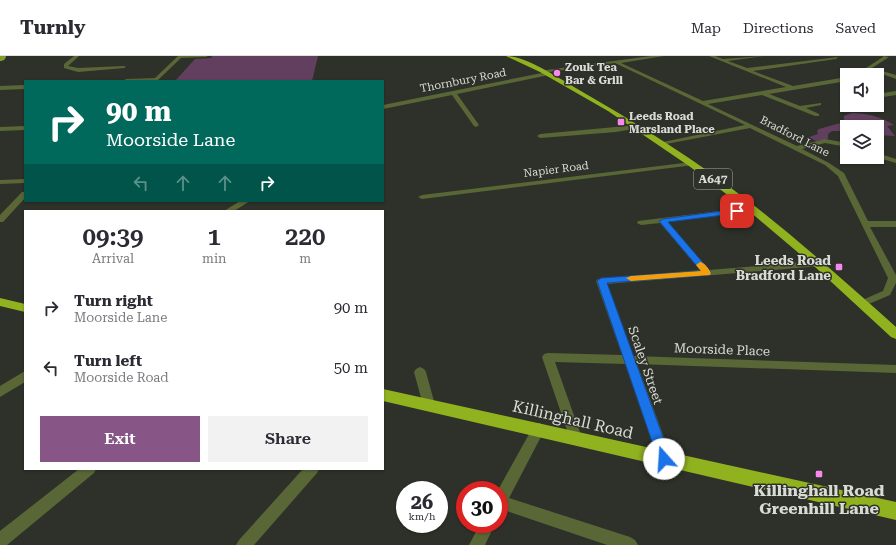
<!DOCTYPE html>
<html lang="en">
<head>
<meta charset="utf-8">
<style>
  body { margin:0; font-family:"Roboto Serif",serif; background:#f2f2f3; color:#2b2b33; height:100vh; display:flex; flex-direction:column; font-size:15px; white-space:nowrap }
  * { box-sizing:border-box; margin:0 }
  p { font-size:13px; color:#7c7c81 }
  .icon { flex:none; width:22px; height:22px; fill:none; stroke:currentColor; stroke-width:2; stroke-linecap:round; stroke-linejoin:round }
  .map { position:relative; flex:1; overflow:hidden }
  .sheet { position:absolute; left:24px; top:154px; width:360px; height:260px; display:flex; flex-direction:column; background:#fff; border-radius:0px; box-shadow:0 1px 3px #0004 }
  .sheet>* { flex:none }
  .guide { position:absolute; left:24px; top:24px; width:360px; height:122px; border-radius:0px; box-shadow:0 1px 3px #0004; background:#00695c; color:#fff; overflow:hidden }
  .buttons { position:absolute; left:840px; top:12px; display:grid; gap:8px }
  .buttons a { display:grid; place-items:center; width:44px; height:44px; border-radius:0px; background:#fff; box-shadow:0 1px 3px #0004; font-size:20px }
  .speed { position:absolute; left:396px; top:425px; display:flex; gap:8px; font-size:20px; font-weight:700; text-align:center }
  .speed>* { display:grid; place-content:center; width:52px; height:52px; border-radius:50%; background:#fff; box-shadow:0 1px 3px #0004; line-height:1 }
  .speed small { font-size:10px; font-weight:400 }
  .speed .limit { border:6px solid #d22; background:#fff; color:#111 }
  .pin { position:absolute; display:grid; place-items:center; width:34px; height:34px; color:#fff; margin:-17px; border-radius:8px; box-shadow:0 2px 6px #0006 }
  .me { position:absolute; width:44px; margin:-22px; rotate:341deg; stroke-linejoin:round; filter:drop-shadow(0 0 3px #0008) }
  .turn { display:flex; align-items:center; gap:14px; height:84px; padding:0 16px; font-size:18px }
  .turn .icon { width:52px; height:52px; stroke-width:2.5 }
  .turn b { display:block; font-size:28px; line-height:34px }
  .lanes { display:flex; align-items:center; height:38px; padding:0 16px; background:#0003; justify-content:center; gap:20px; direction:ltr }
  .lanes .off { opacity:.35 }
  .eta { display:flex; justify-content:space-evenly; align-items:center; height:68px; text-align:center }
  .eta b { font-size:24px; font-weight:600; line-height:28px }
  .primary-button { display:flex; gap:8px; margin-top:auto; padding:8px 16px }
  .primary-button a { flex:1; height:46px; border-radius:0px; background:#875586; color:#fff; font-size:16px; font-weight:600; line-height:46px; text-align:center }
  .primary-button a+a { background:#f2f2f3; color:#2b2b33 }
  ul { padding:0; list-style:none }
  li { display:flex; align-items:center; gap:12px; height:60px; padding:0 16px }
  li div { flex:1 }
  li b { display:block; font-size:15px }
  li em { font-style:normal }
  header { display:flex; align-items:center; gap:24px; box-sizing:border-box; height:56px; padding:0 20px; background:#fff; border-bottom:1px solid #e1e1e2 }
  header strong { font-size:19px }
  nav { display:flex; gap:22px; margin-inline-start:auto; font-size:14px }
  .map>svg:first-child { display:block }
  .green { fill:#623f5e }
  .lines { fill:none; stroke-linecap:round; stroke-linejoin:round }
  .minor { fill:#596736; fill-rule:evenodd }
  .major { stroke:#819d2c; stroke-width:10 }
  .highway { fill:#91b21f; fill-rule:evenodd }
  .route { fill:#1a73e8; stroke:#114b97 }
  .slow { fill:#f59e0b }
  .poi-dot { fill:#f788ec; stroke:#2e3129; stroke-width:1.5 }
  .labels { text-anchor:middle; stroke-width:3; stroke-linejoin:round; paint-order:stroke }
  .far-poi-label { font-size:11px; font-weight:bold; fill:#d9dbd5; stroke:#2e3129; text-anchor:start }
  .far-street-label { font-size:11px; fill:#d9dbd5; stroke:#2e3129 }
  .shield { fill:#2e3129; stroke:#a6a8a1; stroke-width:1 }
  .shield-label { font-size:12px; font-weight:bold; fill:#d9dbd5 }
  .poi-label { font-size:13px; font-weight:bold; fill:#d9dbd5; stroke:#2e3129; text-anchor:end }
  .street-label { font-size:13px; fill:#d9dbd5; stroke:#2e3129 }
  .near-street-label { font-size:16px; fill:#d9dbd5; stroke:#2e3129 }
  .near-poi-label { font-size:16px; font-weight:bold; fill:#d9dbd5; stroke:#2e3129 }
</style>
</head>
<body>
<header>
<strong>Turnly</strong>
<nav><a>Map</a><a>Directions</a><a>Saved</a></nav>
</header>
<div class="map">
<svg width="896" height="489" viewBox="0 0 896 489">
  <rect width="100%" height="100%" fill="#2e3129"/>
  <path class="green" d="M212 0H318L312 25H175L195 3 211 2Z
    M852 57C867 57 881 61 894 69L887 70 895 80 877 79V71H847V75H832L828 78V83L816 85 809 81 818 78 817 75 819 73 844 66V60Z"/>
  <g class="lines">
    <path class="minor" d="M74 0H79L68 10 78 12 124 10 126 11 124 12 78 16 64 12V8Z
      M178 0H208L206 1 181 2 158 24 123 25 126 23 155 22Z
      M651 0H664L621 7 703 45 786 31 709 0H715L723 3 764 0 728 5 747 12 838 1 836 3 753 15 793 30 847 21V25L769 38 800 50 821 47V49L806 52 819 58V60H815L762 39 708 48 797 90 825 83 847 87V91L825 87 802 93 829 107 844 117 868 165H896V171H870L896 219V227L890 239 864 250 859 247 860 245 883 235 888 222 838 120 825 109 750 72 661 89 660 88 663 86 745 69 615 7 542 17 539 15Z
      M883 0 889 1 872 12 896 19V23L866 12 883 1Z
      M547 16 550 18 549 19 457 38 479 69 476 71 474 70 452 39 383 53V49Z
      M25 29V33L0 34V30Z
      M896 35V39L877 42V38Z
      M637 69 639 70V72L616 76 540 82 537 80 540 78Z
      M25 70V74L0 75V71Z
      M877 97 896 103V107L876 101Z
      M692 106 696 108 694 109 422 143 418 141 422 139Z
      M25 123V127L0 128V124Z
      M22 136H25V142L3 166H0V159Z
      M240 145H250L234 155H224Z
      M752 151 756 153 755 155 668 166 709 214 818 205 821 206 823 208 821 210 607 228 633 300 896 309V317L637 308 672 403 670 407 665 409 660 407 658 403 625 308 555 306 582 382 581 386 576 388 571 386 542 301 544 298 548 297 622 299 596 225 598 223 700 214 660 167 641 169 637 167 638 165Z
      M420 311 424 313 426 316 435 349 433 353 429 354 425 353 423 349 414 316 416 313Z
      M25 315V326L0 341V330Z
      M539 367 544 369 545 373 509 442 630 481 635 484 638 489H607L501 453 499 454 498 434 534 369Z
      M79 413H96L94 417 7 489H0V475Z
      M303 413H319L317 417 254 489H236L239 484Z
      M480 468H495L485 489H469Z"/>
    <path class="major" d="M0 0H1"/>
    <path class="highway" d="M506 0C525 0 557 21 574 31 637 67 699 106 756 151 804 189 850 230 896 271V283L891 281 814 210 749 155 689 110 608 55 540 16Z
      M0 242 25 248V256L0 250Z
      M383 333 896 446V464L383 345Z"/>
  </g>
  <path class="route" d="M737 153H740V157L668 166 710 215 711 217 710 219 607 227 671 403 669 407 664 409 660 407 658 403 597 225 601 222 701 215 659 165 663 163Z"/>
  <path class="slow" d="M700 206C705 207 709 213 711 217L710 219 631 225 626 222 631 220 701 215 696 209Z"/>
  <g class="poi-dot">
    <circle cx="557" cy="17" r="4"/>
    <rect x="617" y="62" width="8" height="8" rx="2"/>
    <rect x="835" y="207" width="8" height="8" rx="2"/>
    <rect x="815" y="414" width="8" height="8" rx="2"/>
  </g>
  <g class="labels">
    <g class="far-poi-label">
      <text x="565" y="15">Zouk Tea<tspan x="565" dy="13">Bar &amp; Grill</tspan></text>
      <text x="629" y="64">Leeds Road<tspan x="629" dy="13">Marsland Place</tspan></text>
    </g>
    <g class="far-street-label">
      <text transform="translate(463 24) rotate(-11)" y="4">Thornbury Road</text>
      <text transform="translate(795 80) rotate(27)" y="4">Bradford Lane</text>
      <text transform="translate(556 113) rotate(-7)" y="4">Napier Road</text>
    </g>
    <rect class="shield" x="694" y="113" width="38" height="20" rx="3"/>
    <g class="shield-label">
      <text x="713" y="127">A647</text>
    </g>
    <g class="poi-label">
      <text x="831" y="209">Leeds Road<tspan x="831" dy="15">Bradford Lane</tspan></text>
    </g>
    <g class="street-label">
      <text transform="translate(722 293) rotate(2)" y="5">Moorside Place</text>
      <text transform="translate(646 309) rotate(71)" y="5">Scaley Street</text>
    </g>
    <g class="near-street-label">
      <text transform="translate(573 363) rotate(13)" y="6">Killinghall Road</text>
    </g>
    <g class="near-poi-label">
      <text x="819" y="440">Killinghall Road<tspan x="819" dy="18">Greenhill Lane</tspan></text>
    </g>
  </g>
</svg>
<div class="buttons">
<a><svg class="icon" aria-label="sound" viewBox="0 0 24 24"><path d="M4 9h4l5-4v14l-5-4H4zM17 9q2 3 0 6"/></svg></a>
<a><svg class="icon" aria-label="layers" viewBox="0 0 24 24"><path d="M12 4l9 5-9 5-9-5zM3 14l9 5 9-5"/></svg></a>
</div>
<div class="speed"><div>26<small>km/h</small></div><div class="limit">30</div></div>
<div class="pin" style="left:737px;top:155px;background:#d93025"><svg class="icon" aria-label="arrive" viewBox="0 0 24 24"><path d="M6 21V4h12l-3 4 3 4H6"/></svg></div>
<svg class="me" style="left:664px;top:403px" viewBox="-20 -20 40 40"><circle r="19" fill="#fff"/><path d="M0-13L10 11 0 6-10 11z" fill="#1a73e8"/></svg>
<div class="guide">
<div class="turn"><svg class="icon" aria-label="right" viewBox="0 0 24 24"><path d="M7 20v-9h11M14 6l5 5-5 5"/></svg><div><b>90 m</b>Moorside Lane</div></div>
<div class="lanes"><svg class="icon off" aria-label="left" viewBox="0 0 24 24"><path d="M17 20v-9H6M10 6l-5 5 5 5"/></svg><svg class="icon off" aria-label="ahead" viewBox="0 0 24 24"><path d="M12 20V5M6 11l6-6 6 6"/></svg><svg class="icon off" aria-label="ahead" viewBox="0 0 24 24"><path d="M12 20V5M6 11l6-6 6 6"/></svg><svg class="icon" aria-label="right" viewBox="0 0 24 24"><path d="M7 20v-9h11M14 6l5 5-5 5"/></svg></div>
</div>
<section class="sheet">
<div class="eta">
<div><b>09:39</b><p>Arrival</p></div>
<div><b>1</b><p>min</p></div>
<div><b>220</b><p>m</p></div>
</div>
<ul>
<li><svg class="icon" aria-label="right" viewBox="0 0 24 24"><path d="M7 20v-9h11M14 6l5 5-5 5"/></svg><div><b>Turn right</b><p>Moorside Lane</p></div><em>90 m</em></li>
<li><svg class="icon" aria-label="left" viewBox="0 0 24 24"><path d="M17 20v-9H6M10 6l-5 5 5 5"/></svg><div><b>Turn left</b><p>Moorside Road</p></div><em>50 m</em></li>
</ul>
<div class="primary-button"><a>Exit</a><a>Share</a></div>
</section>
</div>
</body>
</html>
